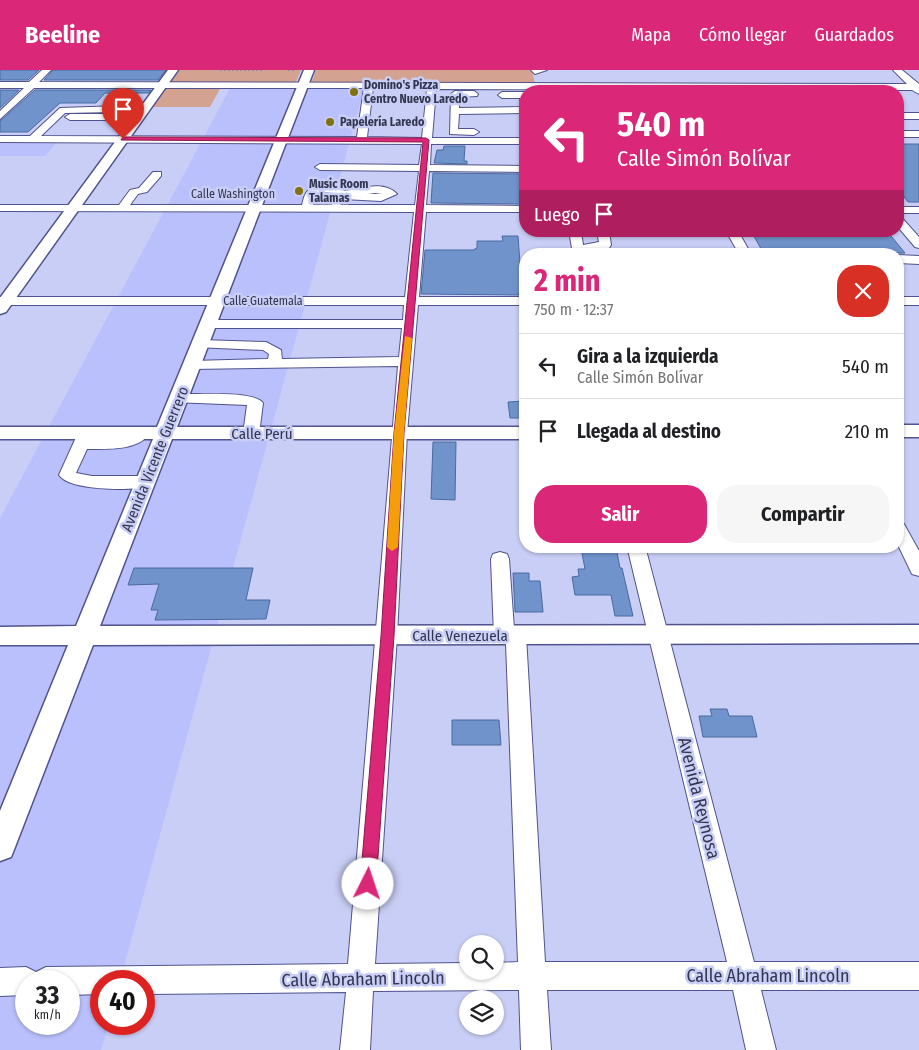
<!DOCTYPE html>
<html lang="es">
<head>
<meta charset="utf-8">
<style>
  body { margin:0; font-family:"Fira Sans Condensed",sans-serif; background:#f6f6f6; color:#202124; height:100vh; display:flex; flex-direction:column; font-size:19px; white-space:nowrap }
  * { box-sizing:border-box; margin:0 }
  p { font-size:16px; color:#757577 }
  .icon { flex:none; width:28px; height:28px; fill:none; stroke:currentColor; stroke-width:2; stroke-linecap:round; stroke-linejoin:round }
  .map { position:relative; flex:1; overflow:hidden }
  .details { position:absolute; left:519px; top:178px; width:385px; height:305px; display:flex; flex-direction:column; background:#fff; border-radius:20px; box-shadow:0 1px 4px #0004 }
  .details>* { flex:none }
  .banner { position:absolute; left:519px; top:15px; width:385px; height:152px; border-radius:20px; box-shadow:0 1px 4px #0004; background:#db2777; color:#fff; overflow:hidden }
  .tools { position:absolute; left:459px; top:865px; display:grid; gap:10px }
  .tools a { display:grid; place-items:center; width:45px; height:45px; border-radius:50%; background:#fff; box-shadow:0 1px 4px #0004; font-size:25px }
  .speed { position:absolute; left:15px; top:900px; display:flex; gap:10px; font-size:25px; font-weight:700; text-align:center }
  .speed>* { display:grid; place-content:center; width:65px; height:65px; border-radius:50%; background:#fff; box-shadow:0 1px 4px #0004; line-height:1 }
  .speed small { font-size:12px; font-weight:400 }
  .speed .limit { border:8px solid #d22; background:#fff; color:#111 }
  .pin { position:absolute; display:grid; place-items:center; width:42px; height:42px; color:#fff; margin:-51px -21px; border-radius:50% 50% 50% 0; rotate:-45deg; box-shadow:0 0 5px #0007 }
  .pin .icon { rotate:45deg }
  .me { position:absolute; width:55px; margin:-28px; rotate:4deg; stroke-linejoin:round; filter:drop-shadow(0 0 4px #0008) }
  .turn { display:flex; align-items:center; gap:18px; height:105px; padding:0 15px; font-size:22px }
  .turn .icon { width:65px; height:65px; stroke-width:2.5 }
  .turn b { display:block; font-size:35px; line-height:42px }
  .then { display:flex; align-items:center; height:48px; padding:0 15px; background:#0003; gap:10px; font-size:19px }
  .round { display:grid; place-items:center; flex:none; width:52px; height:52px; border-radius:20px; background:#f6f6f6 }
  .overview { display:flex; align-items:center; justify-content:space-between; height:85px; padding:0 15px }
  h1 { font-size:30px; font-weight:700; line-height:38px; color:#db2777 }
  .primary-button { display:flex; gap:10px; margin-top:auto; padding:10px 15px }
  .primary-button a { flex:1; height:58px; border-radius:20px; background:#db2777; color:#fff; font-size:20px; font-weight:700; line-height:58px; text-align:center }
  .primary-button a+a { background:#f6f6f6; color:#202124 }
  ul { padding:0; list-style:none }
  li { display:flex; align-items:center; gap:15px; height:65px; padding:0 15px; border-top:1px solid #e0e0e0 }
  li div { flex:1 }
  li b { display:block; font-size:19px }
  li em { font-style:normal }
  header { display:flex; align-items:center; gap:30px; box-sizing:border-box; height:70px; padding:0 25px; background:#db2777; color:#fff }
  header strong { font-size:24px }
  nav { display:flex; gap:28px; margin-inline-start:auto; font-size:18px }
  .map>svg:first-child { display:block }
  .built { fill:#bac0fb; fill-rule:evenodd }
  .green { fill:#d4a291 }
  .building { fill:#7093cb; stroke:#496a9f }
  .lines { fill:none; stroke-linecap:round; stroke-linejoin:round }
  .minor-casing { stroke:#50538d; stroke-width:2 }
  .major-casing { stroke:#50538d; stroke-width:3 }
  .path { stroke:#898daf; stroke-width:2; stroke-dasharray:2 2; stroke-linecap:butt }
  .minor { fill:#fff; fill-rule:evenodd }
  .major { fill:#fff; fill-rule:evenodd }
  .route { fill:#db2777; stroke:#8e194d }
  .slow { fill:#f59e0b }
  .poi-dot { fill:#807111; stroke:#c9cef6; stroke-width:2 }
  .labels { text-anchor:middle; stroke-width:5; stroke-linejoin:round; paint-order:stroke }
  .far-poi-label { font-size:12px; font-weight:bold; fill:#333650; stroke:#c9cef6; text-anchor:start }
  .far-street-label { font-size:12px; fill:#333650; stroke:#c9cef6 }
  .street-label { font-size:15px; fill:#333650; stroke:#c9cef6 }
  .near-street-label { font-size:18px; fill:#333650; stroke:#c9cef6 }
</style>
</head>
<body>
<header>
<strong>Beeline</strong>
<nav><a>Mapa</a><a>Cómo llegar</a><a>Guardados</a></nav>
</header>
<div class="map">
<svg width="919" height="980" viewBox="0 0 919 980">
  <rect width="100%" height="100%" fill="#c9cef6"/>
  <path class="built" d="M230 18 364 19 120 911H101V954H109L101 980H0V448ZM26 911H69V954H26Z
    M0 72H57L45 86H0Z"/>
  <path class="green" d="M177 0H301L296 12H168Z
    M316 0H532L535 14H311Z
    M166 17H221L210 37H152Z"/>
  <path class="building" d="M0 0H39L28 10H0Z
    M53 0H166L158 10H44Z
    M0 20H19L0 38Z
    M35 20H151L149 23H105L96 33H60L28 62H0V51Z
    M898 74H919V132H908L898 119Z
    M444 76H465L464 91H467V94L434 93 437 80H443Z
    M433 103 525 104V134L431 133Z
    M751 161H887L905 183 764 184Z
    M502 166H518L520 193H525V223H518L519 225 421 224 425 180H473L477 178V171H503Z
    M525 331V348H510L508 332Z
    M433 372H456L455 430 431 429Z
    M616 477 620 498H622L633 546H615L611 525H575L572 507 579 506 578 499H585L581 478Z
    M134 498H253L246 530H270L266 549 155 550 158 540H151L159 514 128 515Z
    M513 503H529V511H540L543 542H515Z
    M710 639H727L729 646H752L757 667H703L699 646H712Z
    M452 650H499L501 675H452Z"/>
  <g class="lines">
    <defs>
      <path id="minor" d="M42 0H51L39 12 907 14 893 0H902L919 14V24L912 20 436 19 432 68H525V74H431L430 95 525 96V102L429 101 426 135 525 136V142H426L419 227H525V235H418L407 363 397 566 375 894 468 893V901H495V893L518 892 506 573 497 572 494 566 491 489 493 484 500 482 507 484 509 489 514 559 523 560 526 566 545 892H727L627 476H645L754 892H919V920H761L776 980H746L733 920H547L551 980H521L519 920 373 921 370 980H340L346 922 144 924V911H101V924L69 925V911H26V925L0 926V898L26 897 36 902 46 897 348 894 398 296 192 299 185 295 192 291 268 289 269 284 263 280 195 277 193 274 200 270 266 272 281 280 282 289 399 287 402 258H208L201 254 208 250H403L404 235H0V227H405L414 142 0 141V135H119L130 120 139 118 153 102H161V106L147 122 138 124 130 135H302C303 131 304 126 306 123 313 112 337 112 344 121 360 119 384 110 397 124L381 131 343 129 340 135H415L419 101 320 100 315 97 320 94 419 95 422 74 0 72V66H30L60 38 121 36 126 39 113 50H70L65 47 70 44H111L113 42 65 43 41 66 357 67 364 18H34L0 49V41L24 18H0V12H29ZM373 18 427 19 422 68 367 67ZM321 122 333 123 332 135H313L316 125ZM375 123 382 124H368Z
        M531 0H547L535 4Z
        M474 21 478 24 477 26 459 27V38L521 37 520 28H502L498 25 502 22H524L525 43 459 44 458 59H474L479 62 474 65 450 64 451 24 455 21Z
        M898 43H919V49H898Z
        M898 61H919V67H898Z
        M898 137H919V143H898Z
        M898 147 902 148 919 167V178L915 177 898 157Z
        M569 161H581L583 175 599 172 597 161H609L611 175 609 178 585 182V184H573Z
        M726 161H738L751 184H739Z
        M898 185 919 186V194L898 193Z
        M898 227H919V235H898Z
        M178 324C194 325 254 320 263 333L259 364 251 369 243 364 247 335 173 332 170 329 173 326Z
        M86 358 94 363 91 369 119 367 141 359 149 364C138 381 105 379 87 379L76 403 92 406H145L151 408 154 412 151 416C133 421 69 421 59 405L78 363Z
        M898 452 904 454 919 481V506L912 504 898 475Z"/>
      <path id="major" d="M168 0H178L6 242 0 244V228Z
        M304 0H314L177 357H525V369H172L100 556 919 555V573L93 575 15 777 11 787 0 791V741L68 575H0V557L76 556 153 369H0V357H157Z
        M898 355H919V367H898Z"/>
    </defs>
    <use href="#minor" class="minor-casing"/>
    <use href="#major" class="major-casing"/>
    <path class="path" d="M220 0H263
      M288 0H295"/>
    <use href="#minor" class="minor"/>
    <use href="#major" class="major"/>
  </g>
  <path class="route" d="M123 67 426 68 429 70 404 363 394 566 376 814 373 819 368 822 362 819 360 814 381 566 394 363 423 72 121 70Z"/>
  <path class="slow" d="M405 266 412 268 404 363 398 477 392 481 387 477 394 363Z"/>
  <g class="poi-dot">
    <circle cx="354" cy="22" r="5"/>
    <circle cx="330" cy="52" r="5"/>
    <circle cx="299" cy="121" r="5"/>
  </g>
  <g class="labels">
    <g class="far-poi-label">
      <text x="364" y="19">Domino's Pizza<tspan x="364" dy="14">Centro Nuevo Laredo</tspan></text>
      <text x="340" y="56">Papelería Laredo</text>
      <text x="309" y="118">Music Room<tspan x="309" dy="14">Talamas</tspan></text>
    </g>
    <g class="far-street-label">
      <text x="233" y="128">Calle Washington</text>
      <text x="263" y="235">Calle Guatemala</text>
    </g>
    <g class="street-label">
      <text x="262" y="369">Calle Perú</text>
      <text transform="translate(155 389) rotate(-68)" y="5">Avenida Vicente Guerrero</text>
      <text x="460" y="571">Calle Venezuela</text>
    </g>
    <g class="near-street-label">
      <text transform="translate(699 728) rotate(76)" y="6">Avenida Reynosa</text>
      <text x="768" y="912">Calle Abraham Lincoln</text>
      <text transform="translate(363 909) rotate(-1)" y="6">Calle Abraham Lincoln</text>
    </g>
  </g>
</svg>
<div class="tools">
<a><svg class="icon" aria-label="search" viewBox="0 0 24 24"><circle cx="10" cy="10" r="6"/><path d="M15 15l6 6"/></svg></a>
<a><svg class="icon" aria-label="layers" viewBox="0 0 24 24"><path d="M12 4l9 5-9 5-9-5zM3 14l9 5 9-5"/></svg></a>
</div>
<div class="speed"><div>33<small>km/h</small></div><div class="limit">40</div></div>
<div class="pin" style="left:123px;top:69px;background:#d93025"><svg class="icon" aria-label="arrive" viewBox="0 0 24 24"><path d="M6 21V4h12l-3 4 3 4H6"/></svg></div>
<svg class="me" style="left:368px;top:814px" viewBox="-20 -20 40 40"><circle r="19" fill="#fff"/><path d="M0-13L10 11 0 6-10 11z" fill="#db2777"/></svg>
<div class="banner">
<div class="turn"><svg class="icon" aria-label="left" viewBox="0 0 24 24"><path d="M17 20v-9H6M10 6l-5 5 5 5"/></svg><div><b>540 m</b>Calle Simón Bolívar</div></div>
<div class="then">Luego<svg class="icon" aria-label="arrive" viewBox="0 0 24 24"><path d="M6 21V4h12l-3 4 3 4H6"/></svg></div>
</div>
<section class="details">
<div class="overview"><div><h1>2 min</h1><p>750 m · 12:37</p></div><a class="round" style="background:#d93025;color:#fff"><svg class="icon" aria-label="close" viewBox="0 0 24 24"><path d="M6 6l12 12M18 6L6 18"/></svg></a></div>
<ul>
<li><svg class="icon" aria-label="left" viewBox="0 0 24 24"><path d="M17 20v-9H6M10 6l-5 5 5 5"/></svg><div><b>Gira a la izquierda</b><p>Calle Simón Bolívar</p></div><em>540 m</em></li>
<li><svg class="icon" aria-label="arrive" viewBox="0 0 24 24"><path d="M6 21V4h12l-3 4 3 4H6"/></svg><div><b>Llegada al destino</b></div><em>210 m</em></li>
</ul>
<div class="primary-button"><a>Salir</a><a>Compartir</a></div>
</section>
</div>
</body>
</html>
